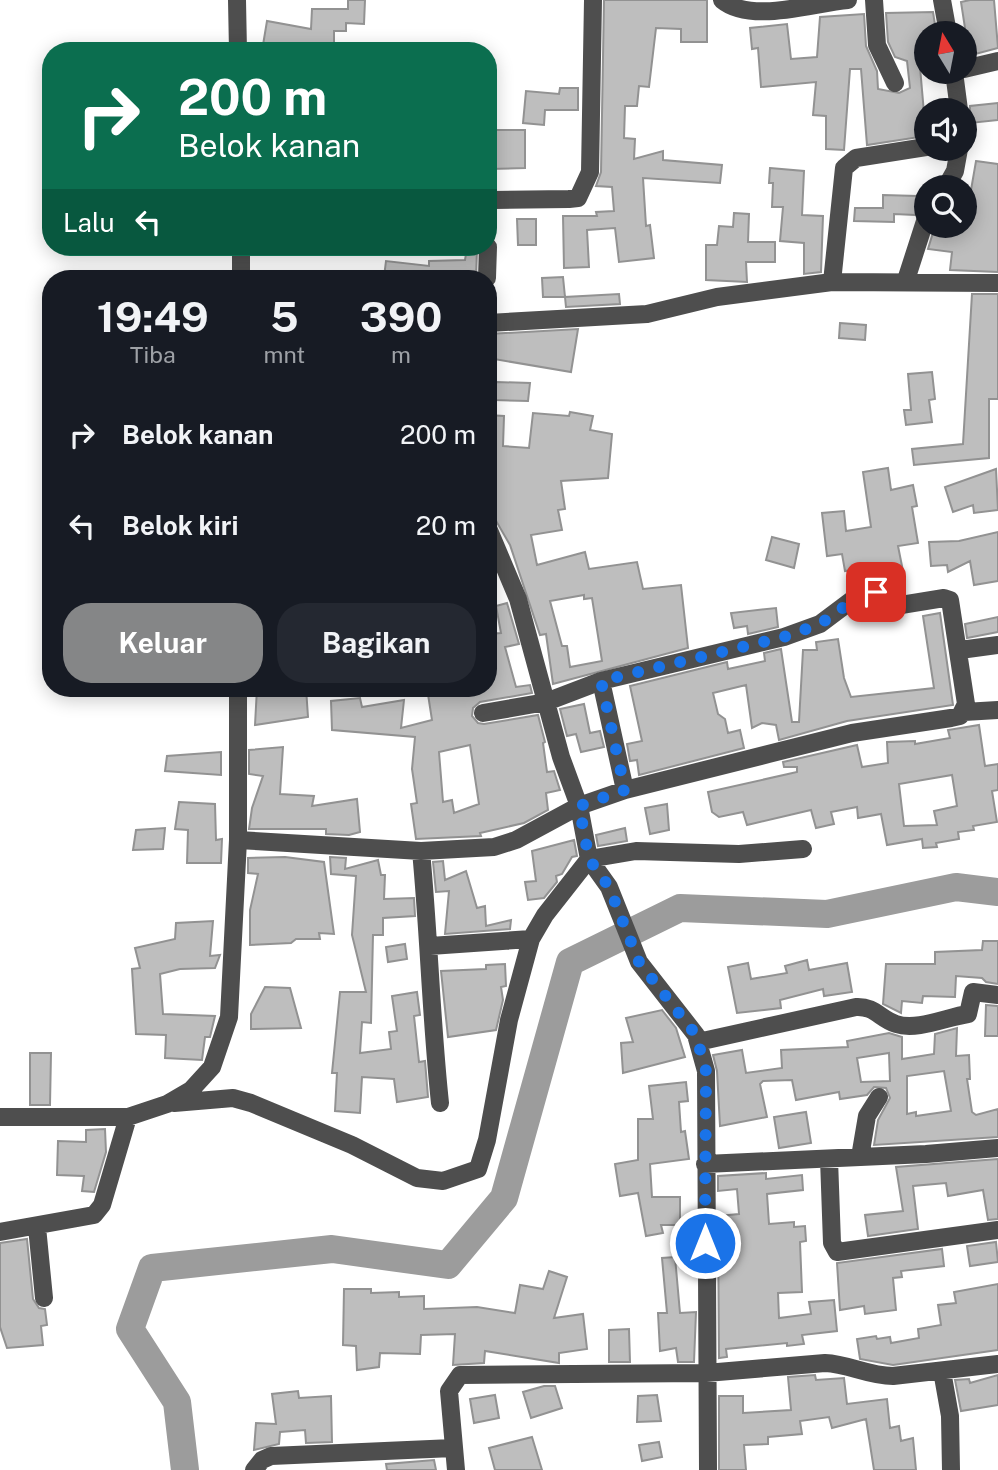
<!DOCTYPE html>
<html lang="id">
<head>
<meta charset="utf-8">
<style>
  body { margin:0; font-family:"Public Sans",sans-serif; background:#242831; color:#f1f3f6; height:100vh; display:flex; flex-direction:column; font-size:26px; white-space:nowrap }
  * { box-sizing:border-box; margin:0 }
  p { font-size:23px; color:#9ea1a6 }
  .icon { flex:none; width:38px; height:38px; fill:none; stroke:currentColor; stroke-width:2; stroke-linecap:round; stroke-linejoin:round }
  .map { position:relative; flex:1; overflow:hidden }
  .drawer { position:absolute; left:42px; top:270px; width:455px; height:427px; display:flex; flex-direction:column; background:#171b24; border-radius:28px; box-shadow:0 4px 18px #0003 }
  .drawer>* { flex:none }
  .hud { position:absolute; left:42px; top:42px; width:455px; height:214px; border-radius:28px; box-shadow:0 4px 18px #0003; background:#0b6e4f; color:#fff; overflow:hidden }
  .needle { width:46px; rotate:350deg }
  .controls { position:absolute; left:914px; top:21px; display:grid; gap:14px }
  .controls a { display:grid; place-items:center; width:63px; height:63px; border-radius:50%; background:#171b24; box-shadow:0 4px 18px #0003; font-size:35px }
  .pin { position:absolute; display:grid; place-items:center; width:60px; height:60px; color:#fff; margin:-30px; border-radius:14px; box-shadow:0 4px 10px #0006 }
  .me { position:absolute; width:77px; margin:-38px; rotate:0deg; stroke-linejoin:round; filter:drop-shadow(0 0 5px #0008) }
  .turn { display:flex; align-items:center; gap:24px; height:147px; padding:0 21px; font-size:32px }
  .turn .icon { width:91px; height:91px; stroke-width:2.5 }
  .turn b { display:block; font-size:49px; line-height:60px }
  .then { display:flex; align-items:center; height:66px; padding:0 21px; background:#0003; gap:14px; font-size:26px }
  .eta { display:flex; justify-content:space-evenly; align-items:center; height:119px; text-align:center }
  .eta b { font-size:42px; font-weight:700; line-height:49px }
  .button { display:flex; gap:14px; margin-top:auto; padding:14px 21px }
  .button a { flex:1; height:80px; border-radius:28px; background:#858687; color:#fff; font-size:28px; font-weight:700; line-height:80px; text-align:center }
  .button a+a { background:#242831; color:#f1f3f6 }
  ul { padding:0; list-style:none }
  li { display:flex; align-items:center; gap:21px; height:91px; padding:0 21px }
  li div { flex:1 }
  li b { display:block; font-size:26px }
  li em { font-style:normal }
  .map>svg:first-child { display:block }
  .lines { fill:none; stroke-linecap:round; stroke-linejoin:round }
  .river { stroke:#9c9c9c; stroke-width:28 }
  .building { fill:#bebebe; stroke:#929292; stroke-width:2; fill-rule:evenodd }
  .minor { stroke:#4e4e4e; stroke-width:18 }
  .route { stroke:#1a73e8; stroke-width:12; stroke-dasharray:0 21.6 }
</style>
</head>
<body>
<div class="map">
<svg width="998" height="1470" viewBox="0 0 998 1470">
  <rect width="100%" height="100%" fill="#fff"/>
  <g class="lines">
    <path class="river" d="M185 1470 177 1402 130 1329 152 1268 332 1249 448 1265 504 1198 570 962 680 908 827 914 956 887 998 892"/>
  </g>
  <path class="building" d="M348 0H365L364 24 346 23V31H334V51H262L267 21 311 29 312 9H348Z
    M604 0H707V42H681V29L656 28 649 87 639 86 637 106H625L624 138 635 139 634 159 663 151V160L722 165 720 183 643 178 646 226 650 225 654 258 619 262 615 228 587 230 589 267 564 268 563 216H597L596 212 614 211 612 187 596 186 601 172Z
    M970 0H994L998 48 964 57 965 28 961 2Z
    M933 12 936 31 926 32V66L920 67 926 136 867 145 861 69H850L844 150 826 149V116L813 115 816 82 761 87 758 48 752 49 750 28 787 24 791 59 817 57 820 17 864 14 866 46 877 71 878 89 899 93 910 88 907 61 895 57 888 42 886 13Z
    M560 88H578V110H545L544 125 523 123 526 91 559 94Z
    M998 103V120L970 123V106Z
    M489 130H525V168L489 169Z
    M976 161 998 164V272L950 270 952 252 928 249 935 226 962 229 964 226V196H970Z
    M770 168 804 171 802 215 823 216 821 272 804 274V243L780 241 783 207H772L773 183H769Z
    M883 195 917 196V212L915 215 894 214V222L854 221 855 208H883Z
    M734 213 749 214 748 242H775V262H746L747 282 706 280V245H717L719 226 733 227Z
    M517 219H536V245H518Z
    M467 248 477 249 476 278 384 277 386 261 429 266V261L465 260Z
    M563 277 565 297H543L542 278Z
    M619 294 620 304 566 307 565 297Z
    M972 294H998V399H989V458L914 465 912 449 963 444Z
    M840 323 866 325 865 340 839 338Z
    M578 329 571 372 488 358V334Z
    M932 372 935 399 929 400 932 422 906 425 904 410H911L908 374Z
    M496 382 530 383 528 401 495 400Z
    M570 412 593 416 590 430 612 434 608 478 561 481 565 509 558 510 562 530 531 535 537 565 585 552 589 569 637 562 643 589 681 585 688 648 553 684 546 634 540 635 510 545 495 519 488 517V415L504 416 503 446 529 448 533 413 569 416ZM584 595V599L592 598 602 661 570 667 567 646H562L550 601Z
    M888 468 891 490 913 485 917 506 912 507 918 543 898 546 903 571 881 575 879 566 845 571 842 554 827 556 822 513 844 511 846 531 871 527 863 472Z
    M996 469 998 510 974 513 973 505 953 512 945 487Z
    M998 532V581L974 585 970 561 948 572 947 565 931 566 929 542 959 541Z
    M772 537 799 544 794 568 766 560Z
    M507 603 519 644 505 647 516 687 530 685 532 693 480 702 473 708 472 716 478 723 484 724 538 715 545 742 543 743 547 772 554 771 560 790 546 793 548 810 524 823 480 833 481 836 416 839 411 804 417 803 412 769 415 737 332 730 331 701 360 698 362 707 404 700 401 728 432 720 427 688H488V634L501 633 496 606ZM470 745 479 804 454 813 452 800 443 802 439 752Z
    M776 608 778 627 748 634 747 626 734 628 731 613Z
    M940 613 953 705 847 721 779 740 776 725 762 723 752 728 746 685 713 693 718 714 725 719 728 733 740 730 744 748 639 775 637 760 630 761 627 744 642 741 630 686 727 662 728 669 765 661 764 653 781 649 792 722H799L803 650H817L816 642 838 639 844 678 851 697 934 688 923 616Z
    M998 617V632L967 638 965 624Z
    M257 688H306L308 717 255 725Z
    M584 704 590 733 600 731 604 747 581 752 576 734 567 736 560 709Z
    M979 725 985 766 998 764V790L992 791 997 822 973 826 974 830 958 832 959 839 936 843 937 847 923 848 922 839 887 845 881 814 858 818 857 807 831 812 834 824 816 828 811 810 747 825 743 812 719 817 712 812 708 792 797 772V767H784L783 762 857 745 862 767 888 763 887 742 915 741V744L950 738 948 730ZM952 775 957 806 934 811 937 825 904 826 899 784Z
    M283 747 280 794 314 796 312 806 357 799 360 832 349 835 326 834V829H249L252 808 263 776 249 774V750Z
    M221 752V775L165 771 167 756Z
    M179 802 215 804 216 840 222 839 221 863H187L188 830 175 829Z
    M667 804 669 830 650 834 645 808Z
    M165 828 163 849 133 850 136 830Z
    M625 828 627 841 598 846 596 835Z
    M574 840 577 856 572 857 562 874 556 876 557 882 544 898 528 900 525 882 536 881 532 851Z
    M285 857 324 862 334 934 319 933 320 939H296L291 943 250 945V910L258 874 248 873V858Z
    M330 857 346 858 345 869 378 860 381 875H385L384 899 414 898 415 916 383 918V935H373L371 1023 362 1022 360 1053 391 1049 389 1032 397 1031 392 996 417 992 420 1015 414 1016 419 1062 425 1061 428 1097 397 1102 394 1079 362 1077 360 1113 335 1111 337 1073H332L340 992H366L352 935 356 876 331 874Z
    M443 861 445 880 466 871 477 908 485 906 486 926 511 920 510 929 445 934 449 891 436 892 433 862Z
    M213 921 210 956 220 955 215 968 180 969 160 974 163 1014 215 1016 210 1037H205L202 1060 165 1058 166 1035 136 1034 132 969 140 968 135 948 175 939 176 923Z
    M983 941H998V984L986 982 982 978 956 976 955 997 923 996 922 1003 902 1001 901 1013 883 1004 886 964H935V952L982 950Z
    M405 944 407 959 388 962 386 947Z
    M807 960 809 970 847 963 852 992 824 996 823 989 780 1000 781 1008 737 1013 728 967 748 963 751 979 787 973 785 966Z
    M505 964 506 986 501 987 503 1000 496 1030 448 1037 441 971 486 969V965Z
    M265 987 290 988 301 1028 251 1029V1014Z
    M986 1005 998 1006V1036H985Z
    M662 1010 676 1028 685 1057 623 1073 621 1043 633 1042 626 1018Z
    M957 1028 956 1056 969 1055 970 1079H967L972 1112 976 1115 998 1109V1137L874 1145 878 1120 890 1098 886 1088 874 1087 867 1095 840 1099 839 1092 796 1100 792 1080 763 1081 760 1084 767 1117 720 1126 717 1071 713 1055 742 1050 746 1073 782 1068 781 1050 848 1047 847 1041 889 1033 902 1037V1059L934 1054 935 1034ZM889 1053 890 1081 861 1082 857 1058ZM944 1071 951 1111 916 1116V1112L907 1114V1076Z
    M30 1053H51L50 1105H30Z
    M686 1082 688 1101 679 1102 681 1132 685 1131 689 1159 650 1164 652 1197H680V1225H661L663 1233 646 1236 638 1193 620 1196 615 1164 638 1160V1119H653L649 1086Z
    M806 1112 811 1143 779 1148 774 1117Z
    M105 1129 106 1152 94 1192 82 1191 84 1176 57 1175 58 1141 86 1142V1130Z
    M998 1159V1219L988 1220 983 1190 948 1196 946 1183 913 1186 918 1229 868 1236 865 1215 903 1211 896 1167Z
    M766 1173V1179L802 1175 803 1190 767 1194 769 1224 794 1222V1227L805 1226 806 1241 800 1242 802 1292 778 1293 779 1318 811 1314 809 1302 834 1300 837 1331 802 1335 804 1344 787 1346V1343L726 1349 727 1357 719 1358 718 1216 739 1214 737 1189 718 1191V1176Z
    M27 1239 33 1299 39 1308 45 1309 47 1325 41 1326 43 1345 7 1348 0 1327V1243Z
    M996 1242 998 1262 970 1266 967 1246Z
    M942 1249 944 1266 901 1271 902 1277 893 1278 896 1310 865 1314 864 1306 840 1310 837 1263Z
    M675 1257 680 1313 696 1312 694 1362H678L676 1348 660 1351 658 1313H667L662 1258Z
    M549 1271 567 1277 554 1318 583 1314 587 1349 559 1353V1363L485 1351 484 1363 453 1365 455 1334 421 1335 420 1354 380 1353 379 1367 357 1370 356 1346 343 1345 344 1289H371V1293L399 1292V1297L424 1296V1309L477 1307 515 1313 520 1285 543 1289Z
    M998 1284V1350L893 1365 860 1359 857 1339 876 1336 877 1339 890 1337 891 1343 919 1338 918 1329 941 1325 938 1305 956 1303 954 1292Z
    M629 1329 630 1362H609V1330Z
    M815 1375 816 1380 844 1378 847 1404 887 1399 890 1428 899 1426 901 1441 913 1438 916 1470H874L866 1419 832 1428 829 1417 800 1421 802 1434 768 1437V1444L744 1445 746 1470H719V1396H743V1413L791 1410 788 1377Z
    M998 1375V1405L961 1411 955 1380 969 1379 970 1383Z
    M544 1386H555L562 1408 531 1418 523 1392Z
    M298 1391 299 1398 331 1396 332 1442 306 1443 305 1430 280 1432 279 1444 254 1450 256 1423 276 1424 272 1394Z
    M495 1395 499 1418 474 1423 470 1399Z
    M657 1395 661 1421 637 1422 638 1396Z
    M532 1437 542 1470H495L489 1448Z
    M659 1442 662 1457 642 1461 639 1445Z
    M434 1460 436 1470H387L386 1464Z"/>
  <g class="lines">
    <path class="minor" d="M237 0 238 51
      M722 0C751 24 812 3 848 0
      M874 0 877 45 895 83
      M942 0 948 33
      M964 69 998 61
      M954 72 959 110
      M946 187 955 171 959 149
      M488 204 493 200 569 199 578 198 590 172 593 0
      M241 278V247
      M487 278 488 247
      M906 280 926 218
      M832 282 844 168 856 158 926 147
      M488 323 647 314 717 297 832 282 998 283
      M488 528 518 599 561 757 579 806 589 859 609 887 639 962 696 1035 706 1071 708 1470
      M960 650 998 645
      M601 681 625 790
      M964 712 998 710
      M238 840 421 851 494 847 516 840 579 806 625 790 852 733 951 718 960 716 966 704 950 600 944 598 901 605 872 592 852 600 820 624 784 637 601 681 546 702 483 713
      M421 851C429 935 431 1019 440 1103
      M430 946 531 939 545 915 589 859 636 851 739 854 803 849
      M698 1042 856 1007C875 1006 880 1019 896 1024 917 1031 947 1017 968 1014L973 992 998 995
      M174 1103 233 1098 251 1103 352 1145 417 1178 443 1181 478 1169 487 1140 509 1020 531 939
      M0 1117H128L167 1104 191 1090 212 1067 229 1017 238 840V688
      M860 1157 867 1116 879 1097
      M829 1159 832 1243 837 1252 998 1230
      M705 1164 926 1154 998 1148
      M37 1227 44 1298
      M0 1232 94 1215 102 1205 128 1117
      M942 1371 950 1416 951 1470
      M254 1470 262 1460 271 1456 453 1448
      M456 1470 449 1391 460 1375 706 1373 825 1363C849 1364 868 1376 893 1376L998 1364"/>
  </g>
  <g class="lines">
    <path class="route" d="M705 1243 706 1071 696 1035 639 962 609 887 589 859 579 806 625 790 601 681 784 637 820 624 861 595 876 592"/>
  </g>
</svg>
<div class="controls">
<a><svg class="needle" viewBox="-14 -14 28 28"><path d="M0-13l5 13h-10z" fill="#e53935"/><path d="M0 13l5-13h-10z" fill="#9ea1a6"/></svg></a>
<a><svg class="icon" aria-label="sound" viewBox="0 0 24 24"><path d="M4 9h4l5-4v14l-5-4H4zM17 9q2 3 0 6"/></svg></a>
<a><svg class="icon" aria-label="search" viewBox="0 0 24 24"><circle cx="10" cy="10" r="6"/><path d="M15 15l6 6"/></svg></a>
</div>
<div class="pin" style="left:876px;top:592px;background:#d93025"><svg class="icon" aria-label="arrive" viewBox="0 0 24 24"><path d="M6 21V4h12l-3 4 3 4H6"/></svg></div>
<svg class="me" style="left:705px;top:1243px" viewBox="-20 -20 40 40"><circle r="17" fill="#1a73e8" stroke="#fff" stroke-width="3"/><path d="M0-11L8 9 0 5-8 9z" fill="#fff"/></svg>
<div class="hud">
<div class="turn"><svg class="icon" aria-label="right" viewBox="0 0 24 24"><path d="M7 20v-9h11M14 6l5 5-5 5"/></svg><div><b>200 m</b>Belok kanan</div></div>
<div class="then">Lalu<svg class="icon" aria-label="left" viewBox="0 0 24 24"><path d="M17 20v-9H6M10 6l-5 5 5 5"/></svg></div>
</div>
<section class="drawer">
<div class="eta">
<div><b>19:49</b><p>Tiba</p></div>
<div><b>5</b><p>mnt</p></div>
<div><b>390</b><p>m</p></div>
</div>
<ul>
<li><svg class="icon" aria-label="right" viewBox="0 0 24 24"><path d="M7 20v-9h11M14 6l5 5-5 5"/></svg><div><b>Belok kanan</b></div><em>200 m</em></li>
<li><svg class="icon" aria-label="left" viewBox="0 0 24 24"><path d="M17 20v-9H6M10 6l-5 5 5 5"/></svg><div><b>Belok kiri</b></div><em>20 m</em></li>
</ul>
<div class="button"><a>Keluar</a><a>Bagikan</a></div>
</section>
</div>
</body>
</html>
